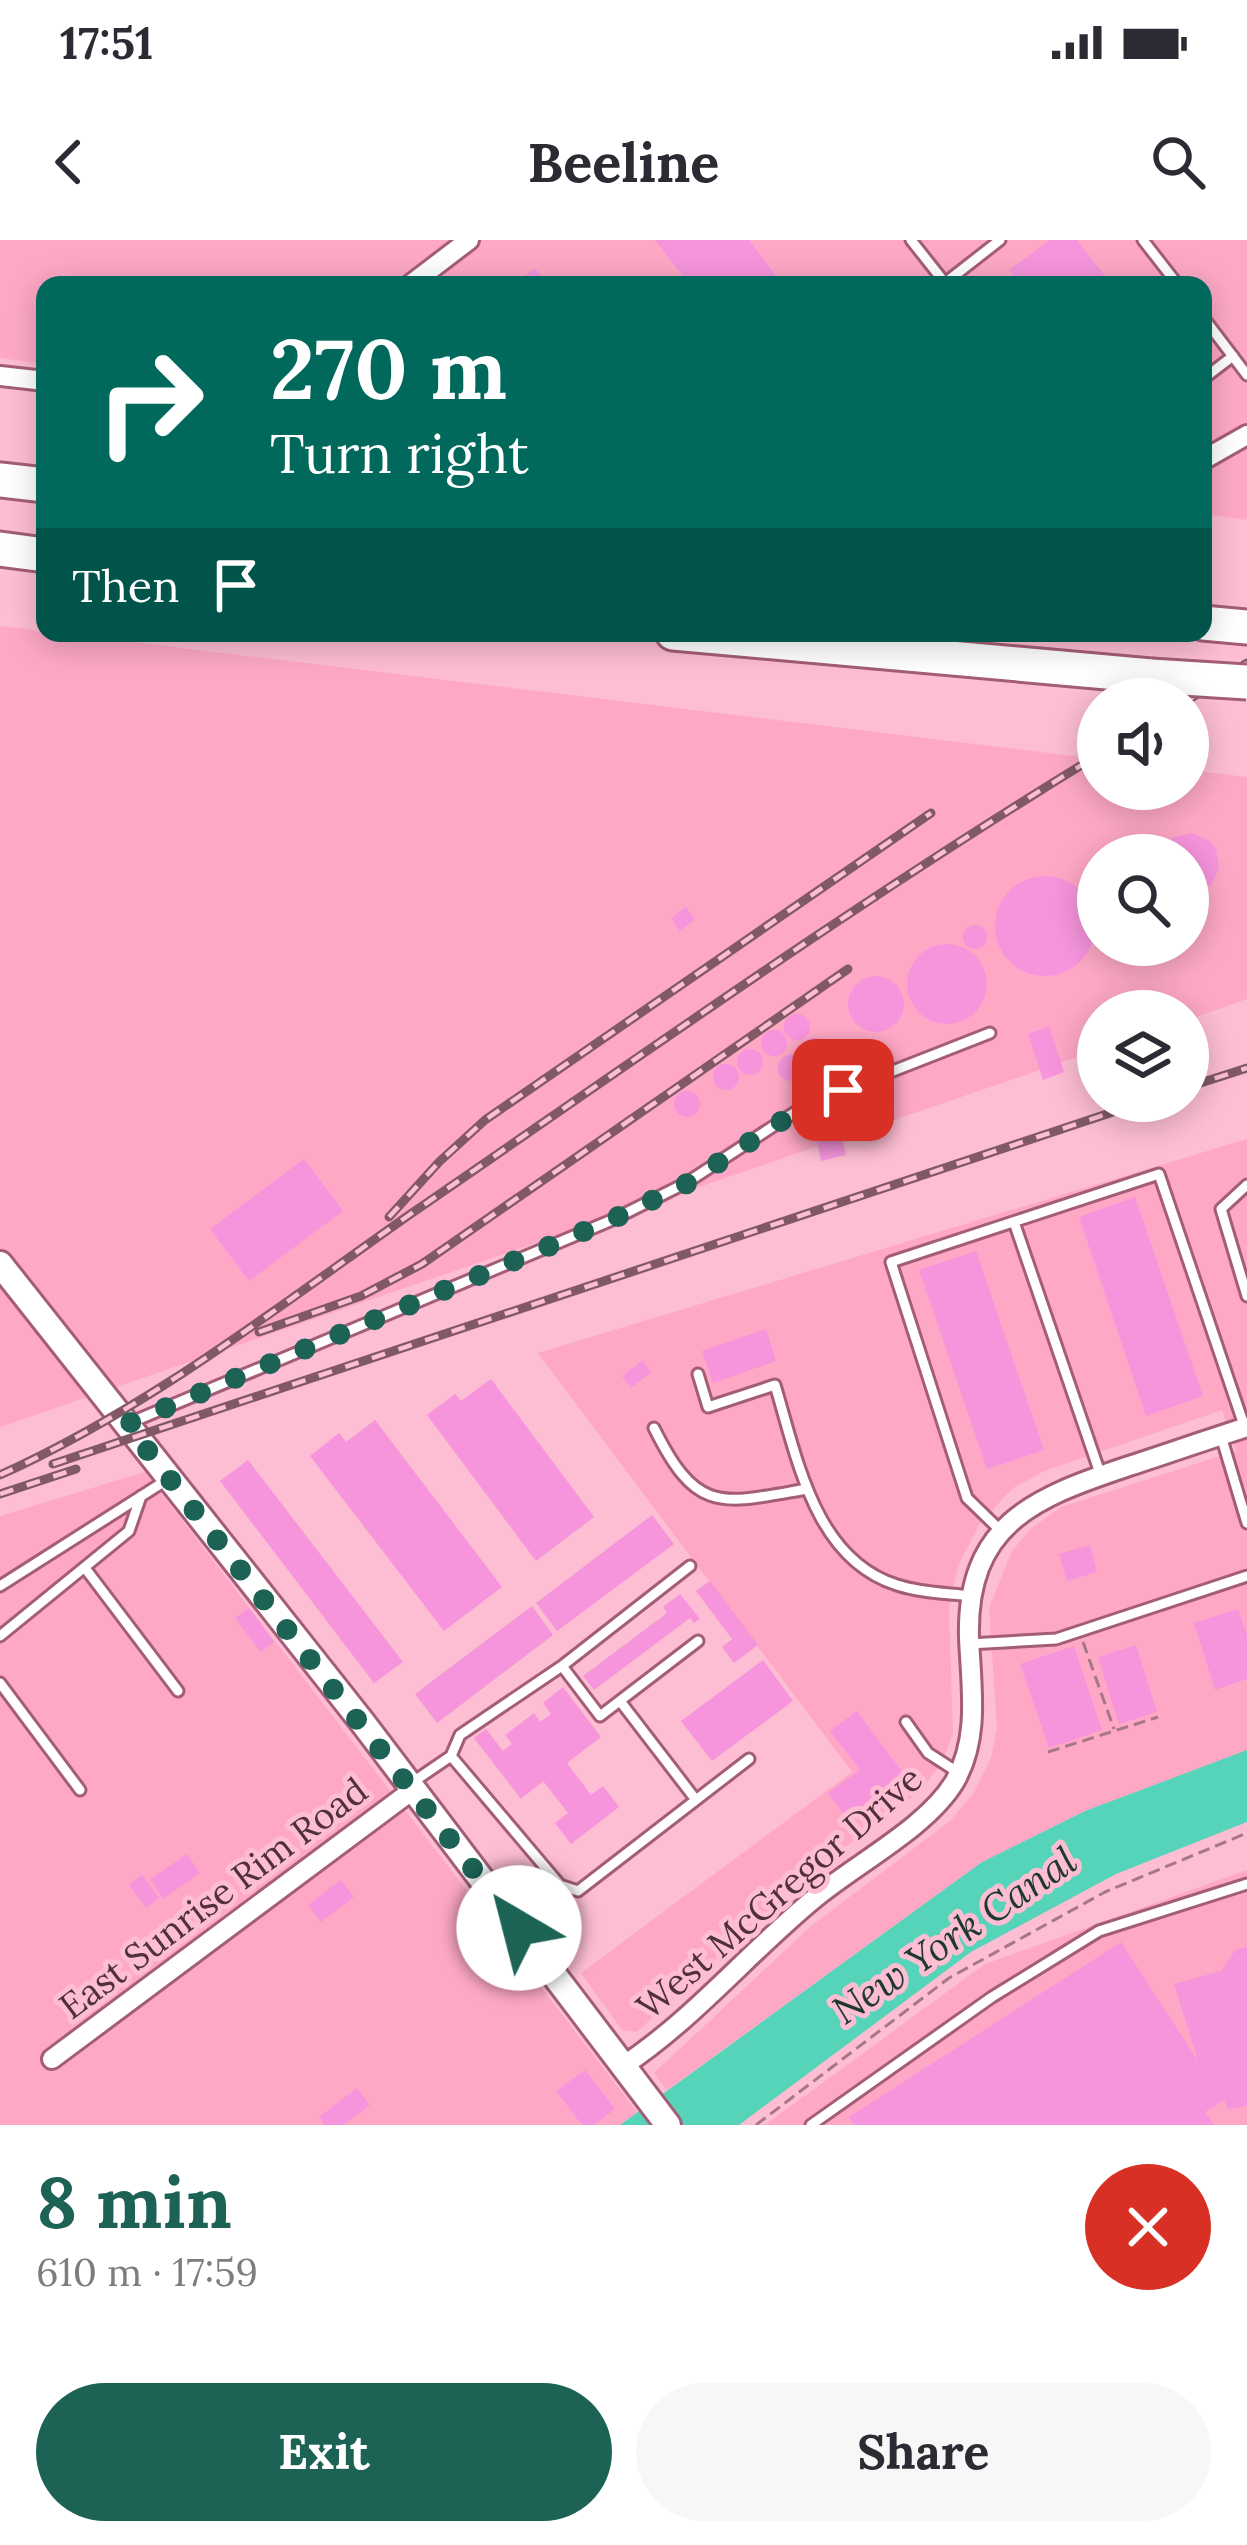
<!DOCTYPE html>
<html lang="en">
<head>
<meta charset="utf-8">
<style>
  body { margin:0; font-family:Lora,serif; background:#f7f7f7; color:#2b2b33; height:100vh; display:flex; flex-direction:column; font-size:45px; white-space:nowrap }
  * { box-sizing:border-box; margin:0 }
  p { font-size:39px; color:#7c7c81 }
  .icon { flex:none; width:66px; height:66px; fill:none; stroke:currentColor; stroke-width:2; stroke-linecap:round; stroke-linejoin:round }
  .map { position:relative; height:1885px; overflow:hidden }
  .panel { display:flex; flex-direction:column; background:#fff; flex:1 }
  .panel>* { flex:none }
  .hud { position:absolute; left:36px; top:36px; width:1176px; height:366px; border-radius:24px; box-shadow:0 6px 30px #0003; background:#00695c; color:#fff; overflow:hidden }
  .tools { position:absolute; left:1077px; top:438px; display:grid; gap:24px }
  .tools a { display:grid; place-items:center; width:132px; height:132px; border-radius:50%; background:#fff; box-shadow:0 6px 30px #0003; font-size:60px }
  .pin { position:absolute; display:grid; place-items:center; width:102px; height:102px; color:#fff; margin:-51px; border-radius:24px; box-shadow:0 6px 18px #0006 }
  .me { position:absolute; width:132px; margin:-66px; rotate:323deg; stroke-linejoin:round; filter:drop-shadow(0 0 9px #0008) }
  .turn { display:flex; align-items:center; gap:42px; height:252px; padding:0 36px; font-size:54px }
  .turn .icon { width:156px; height:156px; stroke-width:2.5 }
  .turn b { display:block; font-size:84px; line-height:102px }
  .then { display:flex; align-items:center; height:114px; padding:0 36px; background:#0003; gap:24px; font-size:45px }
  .round { display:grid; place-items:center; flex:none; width:126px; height:126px; border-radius:63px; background:#f7f7f7 }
  .head { display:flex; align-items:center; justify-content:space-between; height:204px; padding:0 36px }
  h1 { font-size:72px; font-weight:700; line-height:90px; color:#1c6255 }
  .action { display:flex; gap:24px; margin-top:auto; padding:24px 36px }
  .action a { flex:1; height:138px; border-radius:72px; background:#1c6255; color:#fff; font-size:48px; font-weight:700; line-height:138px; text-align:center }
  .action a+a { background:#f7f7f7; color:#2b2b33 }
  .status { display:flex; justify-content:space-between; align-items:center; height:84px; padding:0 60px; background:#fff; direction:ltr }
  .status svg { height:33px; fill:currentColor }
  header { display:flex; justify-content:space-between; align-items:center; height:156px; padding:0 36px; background:#fff; font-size:54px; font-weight:700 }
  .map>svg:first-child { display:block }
  .built { fill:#fea8c6; fill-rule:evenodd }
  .water { fill:#56d4ba }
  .building { fill:#f694dc }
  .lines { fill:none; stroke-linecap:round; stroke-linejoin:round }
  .service-casing { stroke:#a45d77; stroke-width:15 }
  .minor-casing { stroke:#a45d77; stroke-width:24 }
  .tertiary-casing { stroke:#a45d77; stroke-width:30 }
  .motorway-casing { stroke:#a45d77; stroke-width:39 }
  .path { stroke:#a77787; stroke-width:3; stroke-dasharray:12 6; stroke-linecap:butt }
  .service { stroke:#fff; stroke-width:9 }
  .minor { stroke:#fff; stroke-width:18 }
  .tertiary { stroke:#fff; stroke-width:24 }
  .motorway { stroke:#fff; stroke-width:33 }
  .rail-casing { stroke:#815866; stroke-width:9 }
  .rail { stroke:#fdbdd2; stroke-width:4.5; stroke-dasharray:14; stroke-linecap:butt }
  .motorway-bridge-casing { stroke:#a45d77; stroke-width:39; stroke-linecap:butt }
  .motorway-bridge { stroke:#fff; stroke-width:33 }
  .route { stroke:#1c6255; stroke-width:21; stroke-dasharray:0 37.8 }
  .labels { text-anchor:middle; stroke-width:10; stroke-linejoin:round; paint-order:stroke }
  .street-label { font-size:36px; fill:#50303b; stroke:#fdbdd2 }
  .water-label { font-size:39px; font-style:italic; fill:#1e3932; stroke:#fdbdd2 }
</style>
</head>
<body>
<div class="status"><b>17:51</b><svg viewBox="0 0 49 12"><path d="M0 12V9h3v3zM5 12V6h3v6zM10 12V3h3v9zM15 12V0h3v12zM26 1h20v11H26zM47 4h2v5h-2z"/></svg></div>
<header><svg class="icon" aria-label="back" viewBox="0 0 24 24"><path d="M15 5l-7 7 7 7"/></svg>Beeline<svg class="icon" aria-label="search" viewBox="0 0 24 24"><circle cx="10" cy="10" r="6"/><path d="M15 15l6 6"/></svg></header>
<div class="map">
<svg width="1247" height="1885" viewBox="0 0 1247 1885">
  <rect width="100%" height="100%" fill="#fdbdd2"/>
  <path class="built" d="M0 0H1247V280L1203 274V45H45V124L0 118Z
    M0 386 1098 519V549H1188V530L1247 537V759L1188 780V771H1098V810L0 1187ZM1098 615H1188V705H1098Z
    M1247 899V1510L1085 1571 982 1622 667 1850 654 1833 810 1687 950 1581 974 1553 991 1518 997 1487 989 1368 1011 1313 1029 1290 1061 1267 1236 1211 1222 1170 1044 1231 1013 1248 980 1283 958 1326 949 1370 953 1493 942 1523 919 1552 804 1638 637 1792 622 1790 581 1733 852 1532 538 1113Z
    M145 1232 637 1872 620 1885H0V1276Z
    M1247 1630V1885H765L985 1724Z"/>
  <path class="water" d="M1247 1510V1582L1116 1634 971 1712 739 1885H620L982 1622 1085 1571Z"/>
  <path class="building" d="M655 0H749L783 45H690Z
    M1050 0H1077L1112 45H1021L1009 30Z
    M535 28 548 45H512Z
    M1192 593 1210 601 1216 609 1219 628 1211 645 1188 655V615H1159L1172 598Z
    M1124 602 1135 603 1150 615H1099L1114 604Z
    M995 686a50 50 0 1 1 100 0a50 50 0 1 1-100 0Z
    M686 667 695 679 680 691 671 678Z
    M963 697a12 12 0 1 1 24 0a12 12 0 1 1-24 0Z
    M907 744a40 40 0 1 1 80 0a40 40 0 1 1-80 0Z
    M848 764a28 28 0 1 1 56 0a28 28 0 1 1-56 0Z
    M784 787a13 13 0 1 1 26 0a13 13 0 1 1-26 0Z
    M1049 786 1064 832 1043 840 1028 794Z
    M761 803a13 13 0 1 1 26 0a13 13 0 1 1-26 0Z
    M801 811a13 13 0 1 1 26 0a13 13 0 1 1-26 0Z
    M737 822a13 13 0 1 1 26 0a13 13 0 1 1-26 0Z
    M778 828a13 13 0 1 1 26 0a13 13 0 1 1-26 0Z
    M713 837a13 13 0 1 1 26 0a13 13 0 1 1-26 0Z
    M674 864a13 13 0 1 1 26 0a13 13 0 1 1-26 0Z
    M842 896 846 915 821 921 817 902Z
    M304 919 343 971 249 1041 210 989Z
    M1135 957 1203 1156 1146 1176 1079 977Z
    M976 1011 1044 1210 987 1229 919 1030Z
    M766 1089 776 1121 713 1143 702 1111Z
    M643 1120 651 1132 631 1148 622 1136Z
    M491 1139 594 1277 536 1321 427 1175 455 1154 461 1161Z
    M375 1180 502 1347 444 1391 310 1216 339 1193 346 1202Z
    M248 1220 403 1422 374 1443 220 1241Z
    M652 1275 674 1304 557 1391 536 1363Z
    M1090 1305 1097 1332 1067 1341 1059 1314Z
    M710 1341 758 1405 734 1423 722 1407 732 1399 696 1351Z
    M680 1354 700 1379 694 1383 690 1378 594 1450 583 1436 667 1373 663 1367Z
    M532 1366 553 1395 437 1483 415 1454Z
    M249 1368 274 1402 261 1412 235 1378Z
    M1238 1369 1247 1395V1439L1215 1450 1194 1383Z
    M1136 1405 1157 1472 1119 1484 1098 1417Z
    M1074 1406 1102 1490 1049 1508 1020 1424Z
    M763 1420 793 1461 712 1521 681 1481Z
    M563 1447 601 1497 567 1523 591 1555 603 1546 619 1567 571 1604 555 1583 568 1573 543 1541 521 1559 474 1498 486 1489 503 1511 512 1504 505 1495 534 1473 540 1482 551 1474 543 1463Z
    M857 1471 906 1537 848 1580 828 1553 860 1530 830 1491Z
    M187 1614 200 1633 163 1659 150 1639Z
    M142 1635 159 1658 146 1668 129 1645Z
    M341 1640 354 1657 321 1682 308 1665Z
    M1121 1702 1198 1821 1174 1744 1221 1731 1236 1709 1247 1707V1866L1228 1869 1224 1860 1205 1872 1214 1885H854L849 1877Z
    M585 1830 615 1869 594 1885H582L556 1851Z
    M357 1848 370 1865 343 1885H325L319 1877Z"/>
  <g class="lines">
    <defs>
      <path id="service" d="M911 0 945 43
        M1143 0 1178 45
        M480 45H483
        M947 45 945 43 1000 0
        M1203 77 1247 135
        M1203 139 1233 116
        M1247 945 1221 969 1247 1056
        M1014 982 1101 1236
        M698 1134 708 1167 775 1145C797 1217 814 1319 897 1345 921 1353 947 1353 971 1356
        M127 1184 612 980 686 943 806 865 990 793
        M654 1188C697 1275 721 1264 807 1249
        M1221 1196 1247 1283
        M1002 1292 967 1258 891 1022 1159 934 1245 1188
        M85 1328 178 1451
        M0 1346 165 1241
        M0 1396 129 1291 141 1256
        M969 1404 1056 1399 1247 1336
        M562 1426 600 1476 698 1401
        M0 1443 80 1550
        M620 1461 696 1560
        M906 1482 928 1513 959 1533
        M451 1516 460 1495 562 1426 690 1326
        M410 1544 451 1516 560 1645 578 1651 749 1519
        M811 1885 992 1757 1099 1691 1247 1644"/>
      <path id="minor" d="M410 45 469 0
        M0 136 45 141
        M1203 220 1247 195
        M52 1819 414 1549
        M623 1826C694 1779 749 1712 815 1658 857 1623 928 1587 955 1541 980 1497 971 1446 969 1398 966 1285 1033 1258 1126 1227 1166 1214 1206 1200 1247 1187"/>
      <path id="tertiary" d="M0 1024 363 1483 668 1885"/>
      <path id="motorway" d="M0 240 45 245
        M0 309 45 315
        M1203 383 1247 387
        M673 393 1151 436"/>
    </defs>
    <use href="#service" class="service-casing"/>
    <use href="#minor" class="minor-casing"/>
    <use href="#tertiary" class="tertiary-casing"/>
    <use href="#motorway" class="motorway-casing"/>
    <path class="path" d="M1083 1402 1114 1489
      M1048 1512 1158 1477
      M756 1885 949 1738 1105 1652 1247 1593"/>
    <use href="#service" class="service"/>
    <use href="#minor" class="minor"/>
    <use href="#tertiary" class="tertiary"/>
    <use href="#motorway" class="motorway"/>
    <defs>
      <path id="rail" d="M1188 460 1247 423
        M1188 847 1247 828
        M389 977 439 922 485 880 931 573
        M259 1092 361 1056 422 1024 848 729
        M53 1224 1146 861
        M0 1235C149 1168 279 1066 412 973 639 817 863 658 1098 515
        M0 1254 76 1229"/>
    </defs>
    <use href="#rail" class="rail-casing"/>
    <use href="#rail" class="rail"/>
    <defs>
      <path id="motorway-bridge" d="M1151 436 1247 442"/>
    </defs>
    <use href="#motorway-bridge" class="motorway-bridge-casing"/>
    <use href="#motorway-bridge" class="motorway-bridge"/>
  </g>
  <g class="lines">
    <path class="route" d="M519 1688 127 1184 611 980 686 944 806 865 843 850"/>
  </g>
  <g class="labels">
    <g class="street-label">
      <text transform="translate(779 1652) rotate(-41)" y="13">West McGregor Drive</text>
      <text transform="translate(213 1658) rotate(-37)" y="13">East Sunrise Rim Road</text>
    </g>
    <g class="water-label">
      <text transform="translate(954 1695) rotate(-34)" y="14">New York Canal</text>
    </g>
  </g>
</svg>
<div class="tools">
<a><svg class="icon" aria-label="sound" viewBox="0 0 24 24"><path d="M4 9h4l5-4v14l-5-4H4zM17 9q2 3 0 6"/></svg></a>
<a><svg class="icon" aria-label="search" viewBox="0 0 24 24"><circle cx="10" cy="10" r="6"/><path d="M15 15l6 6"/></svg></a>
<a><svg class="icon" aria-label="layers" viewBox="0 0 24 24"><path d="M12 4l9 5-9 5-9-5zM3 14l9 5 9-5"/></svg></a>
</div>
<div class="pin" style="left:843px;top:850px;background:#d93025"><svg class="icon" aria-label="arrive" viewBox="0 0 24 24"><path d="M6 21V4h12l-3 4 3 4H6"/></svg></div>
<svg class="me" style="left:519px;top:1688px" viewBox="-20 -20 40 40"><circle r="19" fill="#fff"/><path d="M0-13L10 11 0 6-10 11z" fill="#1c6255"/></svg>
<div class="hud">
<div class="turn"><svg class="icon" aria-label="right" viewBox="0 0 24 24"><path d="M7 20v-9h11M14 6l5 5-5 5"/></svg><div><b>270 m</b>Turn right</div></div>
<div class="then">Then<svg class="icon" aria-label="arrive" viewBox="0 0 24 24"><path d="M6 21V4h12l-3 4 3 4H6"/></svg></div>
</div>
</div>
<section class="panel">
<div class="head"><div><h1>8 min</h1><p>610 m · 17:59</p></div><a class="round" style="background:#d93025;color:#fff"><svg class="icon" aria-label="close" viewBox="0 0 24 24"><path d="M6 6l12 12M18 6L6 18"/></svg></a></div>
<div class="action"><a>Exit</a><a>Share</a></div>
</section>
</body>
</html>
